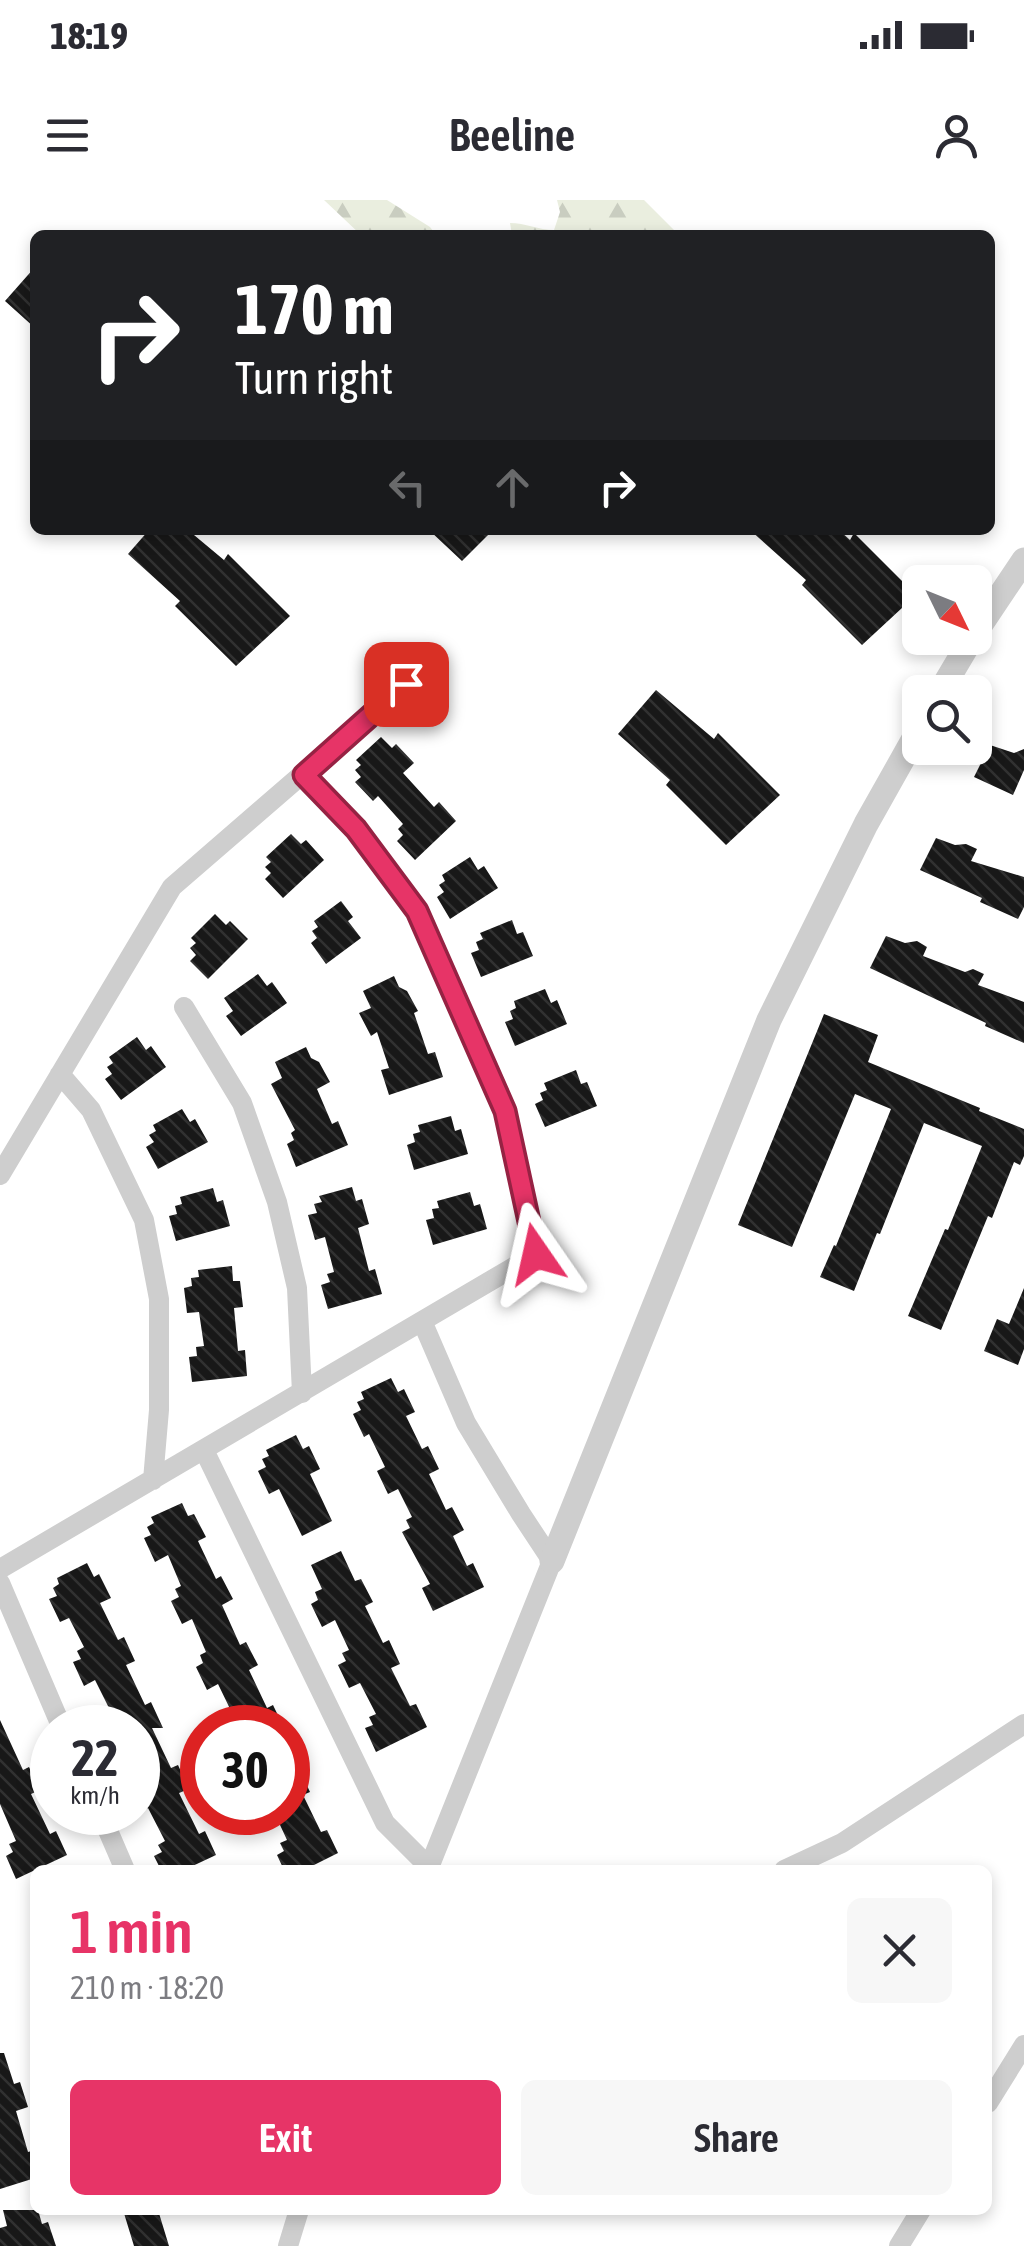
<!DOCTYPE html>
<html lang="en">
<head>
<meta charset="utf-8">
<style>
  body { margin:0; font-family:"Asap Condensed",sans-serif; background:#f7f7f7; color:#2b2b33; height:100vh; display:flex; flex-direction:column; font-size:38px; white-space:nowrap }
  * { box-sizing:border-box; margin:0 }
  p { font-size:32px; color:#7c7c81 }
  .icon { flex:none; width:55px; height:55px; fill:none; stroke:currentColor; stroke-width:2; stroke-linecap:round; stroke-linejoin:round }
  .map { position:relative; flex:1; overflow:hidden }
  .side { position:absolute; left:30px; top:1665px; width:962px; height:350px; display:flex; flex-direction:column; background:#fff; border-radius:15px; box-shadow:0 5px 15px #0003 }
  .side>* { flex:none }
  .guide { position:absolute; left:30px; top:30px; width:965px; height:305px; border-radius:15px; box-shadow:0 5px 15px #0003; background:#202124; color:#fff; overflow:hidden }
  .needle { width:65px; rotate:133deg }
  .controls { position:absolute; left:902px; top:365px; display:grid; gap:20px }
  .controls a { display:grid; place-items:center; width:90px; height:90px; border-radius:15px; background:#fff; box-shadow:0 5px 15px #0003; font-size:50px }
  .speed { position:absolute; left:30px; top:1505px; display:flex; gap:20px; font-size:50px; font-weight:700; text-align:center }
  .speed>* { display:grid; place-content:center; width:130px; height:130px; border-radius:50%; background:#fff; box-shadow:0 5px 15px #0003; line-height:1 }
  .speed small { font-size:25px; font-weight:400 }
  .speed .limit { border:15px solid #d22; background:#fff; color:#111 }
  .pin { position:absolute; display:grid; place-items:center; width:85px; height:85px; color:#fff; margin:-42px; border-radius:20px; box-shadow:0 5px 15px #0006 }
  .me { position:absolute; width:110px; margin:-55px; rotate:349deg; stroke-linejoin:round; filter:drop-shadow(0 0 8px #0008) }
  .turn { display:flex; align-items:center; gap:35px; height:210px; padding:0 40px; font-size:45px }
  .turn .icon { width:130px; height:130px; stroke-width:2.5 }
  .turn b { display:block; font-size:70px; line-height:85px }
  .lanes { display:flex; align-items:center; height:95px; padding:0 40px; background:#0003; justify-content:center; gap:50px; direction:ltr }
  .lanes .off { opacity:.35 }
  .round { display:grid; place-items:center; flex:none; width:105px; height:105px; border-radius:15px; background:#f7f7f7 }
  .head { display:flex; align-items:center; justify-content:space-between; height:170px; padding:0 40px }
  h1 { font-size:60px; font-weight:600; line-height:75px; color:#e73467 }
  .action { display:flex; gap:20px; margin-top:auto; padding:20px 40px }
  .action a { flex:1; height:115px; border-radius:15px; background:#e73467; color:#fff; font-size:40px; font-weight:600; line-height:115px; text-align:center }
  .action a+a { background:#f7f7f7; color:#2b2b33 }
  .status { display:flex; justify-content:space-between; align-items:center; height:70px; padding:0 50px; background:#fff; direction:ltr }
  .status svg { height:28px; fill:currentColor }
  header { display:flex; justify-content:space-between; align-items:center; height:130px; padding:0 40px; background:#fff; font-size:45px; font-weight:600 }
  .map>svg:first-child { display:block }
  .forest { fill:url(#forest-firs) }
  .building { fill:url(#building-back-hatch) }
  .lines { fill:none; stroke-linecap:round; stroke-linejoin:round }
  .minor { stroke:#cecece; stroke-width:20 }
  .tertiary { stroke:#cecece; stroke-width:25 }
  .route-casing { stroke:#962243; stroke-width:25 }
  .route { stroke:#e73467; stroke-width:18 }
</style>
</head>
<body>
<div class="status"><b>18:19</b><svg viewBox="0 0 49 12"><path d="M0 12V9h3v3zM5 12V6h3v6zM10 12V3h3v9zM15 12V0h3v12zM26 1h20v11H26zM47 4h2v5h-2z"/></svg></div>
<header><svg class="icon" aria-label="menu" viewBox="0 0 24 24"><path d="M4 6h16M4 12h16M4 18h16"/></svg>Beeline<svg class="icon" aria-label="person" viewBox="0 0 24 24"><circle cx="12" cy="8" r="4"/><path d="M4 21q1-7 8-7t8 7"/></svg></header>
<div class="map">
<svg width="1024" height="2046" viewBox="0 0 1024 2046">
  <defs>
    <pattern id="forest-firs" width="22" height="20" patternUnits="userSpaceOnUse" patternTransform="scale(2.5)"><rect width="22" height="20" fill="#eaeedf"/><path d="M5 1l3.5 6h-7zM16 11l3.5 6h-7z" fill="#c9cdc0"/></pattern>
    <pattern id="building-back-hatch" width="6" height="6" patternUnits="userSpaceOnUse" patternTransform="scale(2.5)"><rect width="6" height="6" fill="#181818"/><path d="M-1 5l2 2M0 0l6 6M5-1l2 2" fill="none" stroke="#313131"/></pattern>
  </defs>
  <rect width="100%" height="100%" fill="#fff"/>
  <path class="forest" d="M324 0H387L430 27 436 35H361Z
    M557 0H644L679 35H512L510 23C525 23 539 30 554 30L560 12Z"/>
  <path class="building" d="M35 67V128L5 101Z
    M149 330H188L224 360 228 354 290 416 236 466 175 406 180 401 128 354Z
    M429 330H493L462 361Z
    M750 330H839L850 340 854 333 916 395 862 445 802 385 806 380Z
    M656 490 714 539 718 533 780 595 726 645 666 585 670 580 618 534Z
    M381 537 392 548 396 544 414 563 403 573 434 607 439 602 456 621 415 660 397 641 403 635 398 629 403 624 378 596 373 601 355 582 361 577 355 570 361 565 356 560Z
    M990 545 1014 553 1024 549V570L1013 595 974 577Z
    M291 634 301 644 306 640 324 660 283 698 265 679 271 673 265 667 271 662 266 657Z
    M936 638 955 645 966 644 977 649 971 661 1024 677V707L1018 719 980 702 982 698 920 670Z
    M470 657 478 670 484 666 498 688 450 719 437 697 444 692 439 685 445 681 442 675Z
    M341 701 353 717 348 721 361 738 326 764 311 743 317 738 312 731 318 727 314 721Z
    M215 714 226 725 230 721 248 739 208 779 190 761 196 755 190 748 196 743 191 738Z
    M512 720 517 734 523 732 533 756 481 777 471 753 479 750 476 742 483 739 480 733Z
    M886 736 905 743 917 741 927 747 923 756 965 772 973 769 984 774 978 785 1024 802V843L985 826 986 823 870 768Z
    M258 774 267 786 272 782 287 803 241 836 226 816 233 811 224 798Z
    M394 776 399 787 407 791 418 811 414 813 428 854 435 852 443 877 389 895 381 870 389 868 377 832 371 836 359 813 371 808 363 791Z
    M545 789 551 803 557 800 567 824 515 846 505 822 513 819 510 811 516 808 514 801Z
    M824 814 878 835 868 862 980 908 979 911 1024 929V956L1020 965 1014 962 992 1018 988 1016 941 1130 908 1116 945 1029 948 1030 982 946 924 923 880 1034 877 1033 854 1091 820 1077 834 1045 836 1046 891 909 855 894 792 1047 738 1025Z
    M137 837 146 850 151 846 166 867 121 900 105 879 112 874 107 867 113 863 109 857Z
    M306 847 311 858 319 862 330 882 317 889 332 924 338 921 348 945 296 967 287 944 294 940 291 933 295 930 271 884 282 878 275 862Z
    M576 870 581 884 587 882 597 906 545 927 535 904 543 900 540 893 547 890 544 883Z
    M182 909 190 922 195 919 208 942 158 969 146 947 154 942 149 935 156 931 153 925Z
    M451 916 455 931 461 929 468 954 414 970 407 945 415 942 413 934 420 932 418 925Z
    M352 987 356 1001 362 999 369 1024 358 1028 369 1071 375 1069 382 1094 328 1109 321 1085 330 1082 327 1074 334 1072 325 1037 315 1040 308 1015 317 1013 314 1004 322 1002 319 996Z
    M213 988 217 1002 223 1000 230 1026 176 1041 169 1016 177 1014 175 1006 182 1004 180 997Z
    M470 992 474 1006 480 1004 487 1029 433 1045 426 1020 434 1018 432 1009 439 1008 437 1001Z
    M232 1066 233 1081H240L243 1107 234 1108 238 1151 245 1150 247 1176 192 1182 189 1157 197 1156 196 1147 204 1146 199 1112 187 1113 184 1088 192 1086 191 1078 199 1077 198 1070Z
    M1024 1088V1149L1018 1165 984 1151 997 1119 1009 1124Z
    M391 1178 398 1192 404 1189 415 1212 406 1216 422 1249 428 1246 439 1269 429 1274 446 1310 452 1307 464 1330 453 1336 467 1366 473 1363 484 1387 433 1411 422 1388 430 1384 402 1332 410 1328 406 1320 412 1317 398 1289 388 1294 377 1271 385 1267 369 1234 364 1237 353 1214 361 1210 357 1202 364 1199 361 1192Z
    M296 1235 303 1249 309 1246 320 1269 310 1274 332 1321 302 1336 279 1289 269 1294 258 1271 266 1267 262 1259 269 1256 266 1250Z
    M182 1303 188 1316 194 1314 206 1337 198 1341 216 1379 221 1376 233 1399 222 1405 240 1445 246 1442 258 1465 249 1470 267 1508 273 1505 284 1528H207L233 1515 218 1484 207 1490 196 1467 203 1463 200 1455 206 1452 192 1419 182 1424 171 1401 179 1397 175 1389 181 1386 168 1355 155 1362 144 1338 151 1335 147 1327 154 1323 151 1317Z
    M341 1351 355 1381 361 1379 373 1402 365 1406 383 1443 389 1440 400 1464 391 1468 410 1506 416 1504 427 1527 376 1552 365 1528 373 1525 369 1517 376 1514 360 1483 349 1488 338 1465 346 1461 342 1453 349 1450 335 1420 322 1427 311 1404 318 1400 315 1392 322 1389 311 1365Z
    M87 1363 94 1377 99 1374 111 1398 100 1403 118 1440 124 1437 135 1461 126 1465 145 1505 151 1502 163 1528H152L171 1568 178 1565 189 1589 179 1593 199 1634 205 1631 216 1655 184 1670H161L154 1656 162 1652 158 1645 165 1641 148 1608 138 1613V1528H110L104 1516 111 1512 95 1480 84 1486 73 1462 81 1459 77 1451 84 1447 69 1418 60 1422 49 1399 57 1396 53 1388 59 1384 57 1378Z
    M0 1520 23 1570 29 1567 40 1590 31 1594 50 1634 56 1631 67 1655 16 1679 6 1656 13 1652 9 1644 16 1641 0 1604Z
    M288 1545 310 1592 303 1595 321 1632 327 1630 338 1653 304 1670H284L277 1655 284 1651 280 1643 287 1640 274 1612H288Z
    M0 1853H4L14 1884 20 1882 28 1907 16 1911 28 1952 35 1950V1978L0 1989Z
    M3 2010H38L42 2024 48 2022 56 2046H0V2028L7 2026Z
    M123 2010H158L169 2046H134Z"/>
  <g class="lines">
    <path class="minor" d="M184 807 242 903 277 1002 297 1088 302 1193
      M60 874 91 910 144 1020 159 1099V1210L153 1280
      M0 975 172 687 432 462
      M422 1121 466 1223 521 1314 552 1361 428 1670
      M204 1250 385 1623 429 1667
      M0 1369 536 1054 505 911 417 711 356 629 304 575
      M0 1383 62 1528
      M100 1612 125 1670
      M784 1670 842 1643 1024 1524
      M988 1903 1024 1845
      M288 2046 299 2010
      M899 2046 921 2010"/>
    <path class="tertiary" d="M975 433 1024 360
      M940 492 972 438
      M552 1361 769 820 866 624 920 528"/>
  </g>
  <g class="lines">
    <defs>
      <path id="route" d="M406 484 304 575 356 629 417 711 505 911 536 1054"/>
    </defs>
    <use href="#route" class="route-casing"/>
    <use href="#route" class="route"/>
  </g>
</svg>
<div class="controls">
<a><svg class="needle" viewBox="-14 -14 28 28"><path d="M0-13l5 13h-10z" fill="#e53935"/><path d="M0 13l5-13h-10z" fill="#7c7c81"/></svg></a>
<a><svg class="icon" aria-label="search" viewBox="0 0 24 24"><circle cx="10" cy="10" r="6"/><path d="M15 15l6 6"/></svg></a>
</div>
<div class="speed"><div>22<small>km/h</small></div><div class="limit">30</div></div>
<div class="pin" style="left:406px;top:484px;background:#d93025"><svg class="icon" aria-label="arrive" viewBox="0 0 24 24"><path d="M6 21V4h12l-3 4 3 4H6"/></svg></div>
<svg class="me" style="left:536px;top:1054px" viewBox="-20 -20 40 40"><path d="M0-17L14 15 0 8-14 15z" fill="#e73467" stroke="#fff" stroke-width="4"/></svg>
<div class="guide">
<div class="turn"><svg class="icon" aria-label="right" viewBox="0 0 24 24"><path d="M7 20v-9h11M14 6l5 5-5 5"/></svg><div><b>170 m</b>Turn right</div></div>
<div class="lanes"><svg class="icon off" aria-label="left" viewBox="0 0 24 24"><path d="M17 20v-9H6M10 6l-5 5 5 5"/></svg><svg class="icon off" aria-label="ahead" viewBox="0 0 24 24"><path d="M12 20V5M6 11l6-6 6 6"/></svg><svg class="icon" aria-label="right" viewBox="0 0 24 24"><path d="M7 20v-9h11M14 6l5 5-5 5"/></svg></div>
</div>
<section class="side">
<div class="head"><div><h1>1 min</h1><p>210 m · 18:20</p></div><a class="round"><svg class="icon" aria-label="close" viewBox="0 0 24 24"><path d="M6 6l12 12M18 6L6 18"/></svg></a></div>
<div class="action"><a>Exit</a><a>Share</a></div>
</section>
</div>
</body>
</html>
